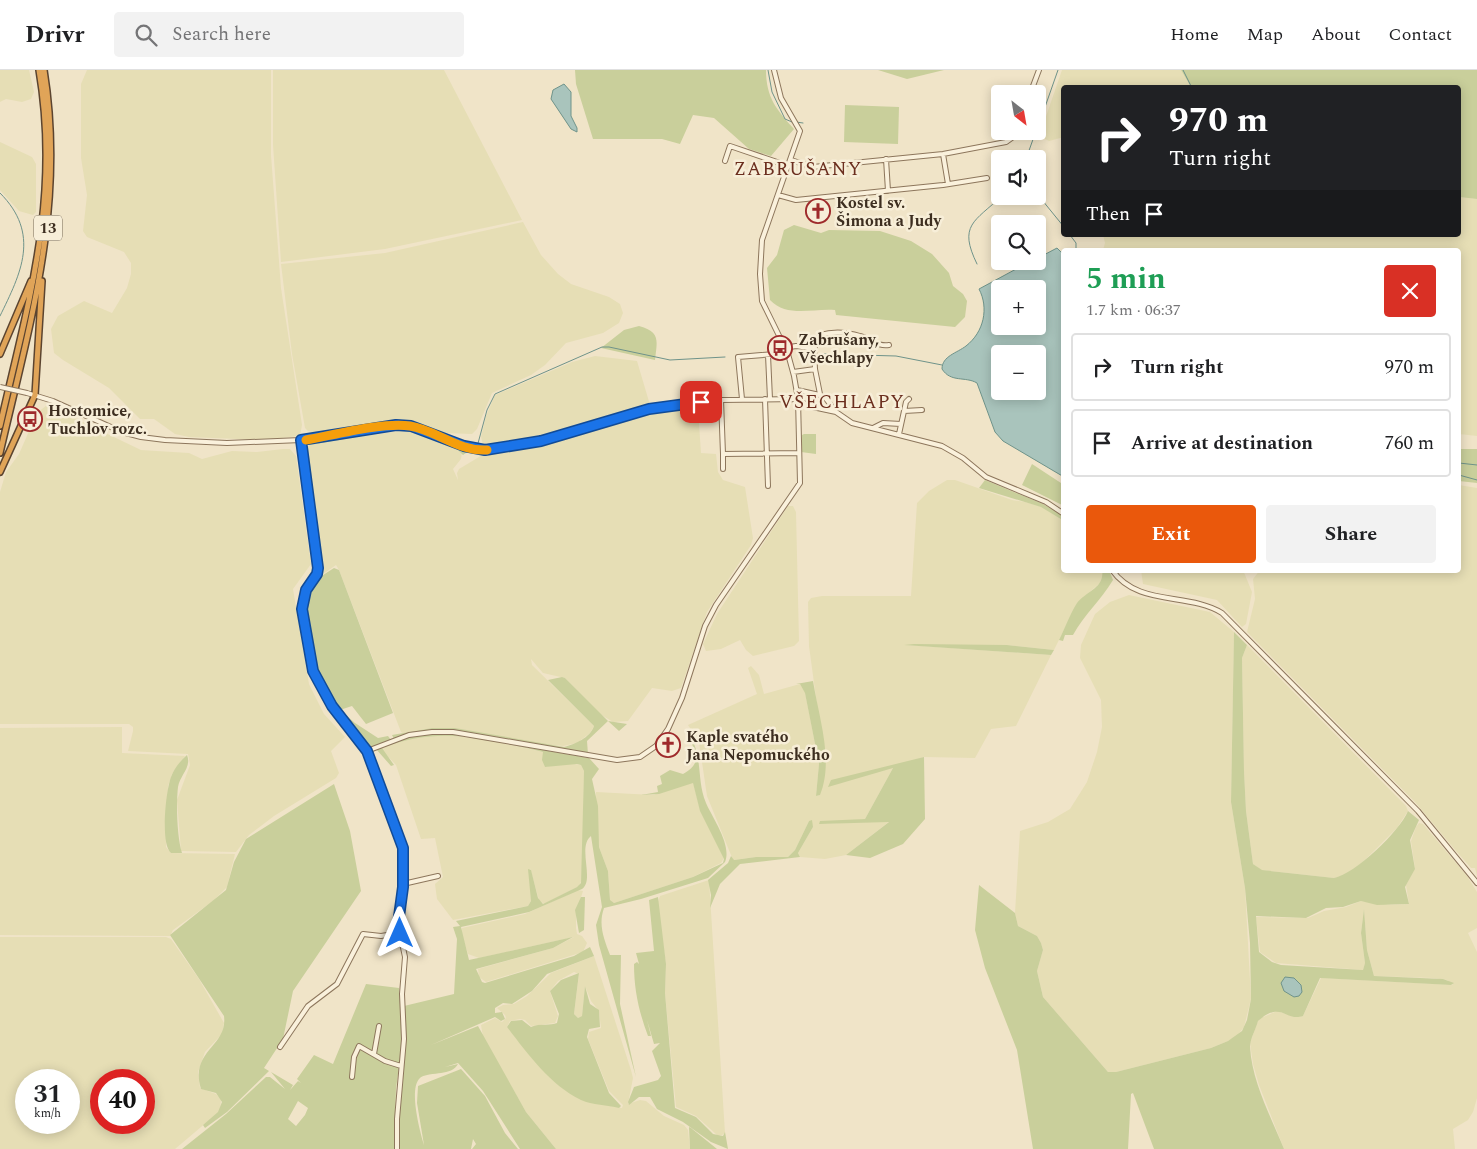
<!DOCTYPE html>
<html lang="en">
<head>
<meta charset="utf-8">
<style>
  body { margin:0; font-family:Spectral,serif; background:#f2f2f2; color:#202124; height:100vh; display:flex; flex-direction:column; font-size:19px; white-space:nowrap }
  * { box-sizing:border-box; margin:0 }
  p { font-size:16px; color:#757577 }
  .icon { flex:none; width:28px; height:28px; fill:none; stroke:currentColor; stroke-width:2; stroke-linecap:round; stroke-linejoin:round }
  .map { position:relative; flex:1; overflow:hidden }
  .side { position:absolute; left:1061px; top:178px; width:400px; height:325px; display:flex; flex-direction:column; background:#fff; border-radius:5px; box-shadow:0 2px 12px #0003 }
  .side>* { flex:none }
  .banner { position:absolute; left:1061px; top:15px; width:400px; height:152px; border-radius:5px; box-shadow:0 2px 12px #0003; background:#202124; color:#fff; overflow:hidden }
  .needle { width:32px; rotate:149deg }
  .fabs { position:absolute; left:991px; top:15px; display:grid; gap:10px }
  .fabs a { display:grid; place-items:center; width:55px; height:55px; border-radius:5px; background:#fff; box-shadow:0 2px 12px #0003; font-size:25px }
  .speed { position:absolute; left:15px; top:999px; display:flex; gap:10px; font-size:25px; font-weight:700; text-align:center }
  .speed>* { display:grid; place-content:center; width:65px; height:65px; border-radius:50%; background:#fff; box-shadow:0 2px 12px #0003; line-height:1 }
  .speed small { font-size:12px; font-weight:400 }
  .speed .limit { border:8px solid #d22; background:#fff; color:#111 }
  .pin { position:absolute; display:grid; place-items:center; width:42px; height:42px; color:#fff; margin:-21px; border-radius:10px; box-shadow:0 2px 8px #0006 }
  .me { position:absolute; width:55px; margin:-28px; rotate:0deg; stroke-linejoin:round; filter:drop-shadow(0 0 4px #0008) }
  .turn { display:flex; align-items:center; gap:18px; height:105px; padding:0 25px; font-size:22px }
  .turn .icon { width:65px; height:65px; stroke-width:2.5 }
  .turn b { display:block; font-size:35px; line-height:42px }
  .then { display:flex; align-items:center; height:48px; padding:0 25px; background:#0003; gap:10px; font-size:19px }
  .round { display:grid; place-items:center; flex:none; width:52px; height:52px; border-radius:5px; background:#f2f2f2 }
  .head { display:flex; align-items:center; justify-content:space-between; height:85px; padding:0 25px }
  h1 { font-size:30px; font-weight:700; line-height:38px; color:#1e9e55 }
  .button { display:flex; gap:10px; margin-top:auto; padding:10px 25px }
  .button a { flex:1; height:58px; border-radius:5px; background:#ea580c; color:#fff; font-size:20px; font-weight:700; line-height:58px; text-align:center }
  .button a+a { background:#f2f2f2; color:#202124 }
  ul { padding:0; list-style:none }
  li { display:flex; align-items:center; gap:15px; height:68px; margin:0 10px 8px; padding:0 15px; border:2px solid #e0e0e0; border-radius:5px }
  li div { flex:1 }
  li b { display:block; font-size:19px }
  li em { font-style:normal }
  header { display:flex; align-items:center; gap:30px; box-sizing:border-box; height:70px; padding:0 25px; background:#fff; border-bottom:1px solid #e0e0e0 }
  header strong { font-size:24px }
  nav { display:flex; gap:28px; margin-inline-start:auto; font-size:18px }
  .search { width:350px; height:45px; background:#f2f2f2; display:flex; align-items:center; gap:12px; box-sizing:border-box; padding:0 18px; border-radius:5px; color:#757577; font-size:19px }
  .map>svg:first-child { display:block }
  .farmland { fill:#e6deb5; fill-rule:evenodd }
  .green { fill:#c9cf9b; fill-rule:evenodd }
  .water { fill:#a9c4bc; stroke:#6f938a; fill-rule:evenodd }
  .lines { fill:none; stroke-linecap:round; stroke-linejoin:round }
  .stream { stroke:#6f938a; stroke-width:1 }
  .minor-casing { stroke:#8d765c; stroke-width:6 }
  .highway-casing { stroke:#5b4430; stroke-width:8 }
  .minor { stroke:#faf1dc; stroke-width:4 }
  .highway { stroke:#e0a458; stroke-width:5 }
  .minor-bridge-casing { stroke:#8d765c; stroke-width:6; stroke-linecap:butt }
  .minor-bridge { stroke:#faf1dc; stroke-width:4 }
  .route-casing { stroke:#114b97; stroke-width:12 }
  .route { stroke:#1a73e8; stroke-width:9 }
  .slow { stroke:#f59e0b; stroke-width:9 }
  .labels { text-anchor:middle; stroke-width:5; stroke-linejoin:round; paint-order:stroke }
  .shield { fill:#f7eed8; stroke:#756857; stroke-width:1 }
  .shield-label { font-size:15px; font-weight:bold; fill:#3d2e20 }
  .poi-label { font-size:16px; font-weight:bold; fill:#3d2e20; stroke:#f7eed8; text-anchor:start }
  .quarter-label { font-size:19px; letter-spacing:1px; fill:#6b2e1e; stroke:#f7eed8 }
</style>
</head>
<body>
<header>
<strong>Drivr</strong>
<div class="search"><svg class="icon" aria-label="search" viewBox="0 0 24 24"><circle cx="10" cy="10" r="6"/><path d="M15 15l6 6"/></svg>Search here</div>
<nav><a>Home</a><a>Map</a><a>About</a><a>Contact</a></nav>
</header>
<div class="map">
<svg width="1477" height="1079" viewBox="0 0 1477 1079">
  <rect width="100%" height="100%" fill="#f0e4c8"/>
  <path class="farmland" d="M0 0H29L34 22 31 29 22 32 6 29 0 32Z
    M87 0H271V85L281 218 302 355 300 366 264 370 189 367 175 364 154 349H140L109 318 63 290 54 283 51 259 58 246 84 231 112 243 127 218 131 204V193L124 182 87 167 83 161 87 125 81 88V14Z
    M273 0H444L522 150 385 179 281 192 273 75Z
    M1062 0H1181L1191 17 1064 18V67L1049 71 1043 68 1041 61Z
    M0 72 32 87 36 94V142L33 145 19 141 0 120Z
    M1459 127 1477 129V366L1459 364V180H1103L1105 173 1103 165H1459Z
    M523 152 541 185 558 204 571 214 609 227 620 234 623 243 619 253 603 263 566 273 545 295 531 305 492 323 477 359 472 364 442 363 401 352 316 363 308 361 305 358 292 284 281 194 385 183Z
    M595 286 637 291 650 335 539 367 498 375H483L481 367 486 346 495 325 572 292Z
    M47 335 141 380 189 383 202 389 232 381 257 382 283 379H290L296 386 311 494 293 519 309 614 324 644 345 667 331 681 339 703 336 708 274 746 249 765 236 782 181 781 177 730 190 695 188 684 128 681 133 661V657L129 654H0V422L6 402 19 384 37 343Z
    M695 337 698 339 701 383 716 384 718 402 723 410 745 417 753 468 751 475 707 542 681 618 672 621 652 618 628 651 613 652 600 644 565 608 543 603 531 589 532 595 594 656 590 663 577 673 563 676 543 674 454 658H432L403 663 401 662 339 500 336 495 323 504 306 379 308 376 315 373 407 360 433 368 462 382 461 389 453 399 458 410 457 403 459 399 484 384 534 376 651 343Z
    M947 410H955L1012 430 1025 432 1042 437 1059 448 1064 451V500H1102L1103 507 1100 513 1078 532 1054 580 1007 575H907L1051 585 1016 656 991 659 975 688 924 687 893 698 865 749 819 754 890 751 846 785 825 789 800 787 798 783 813 757 809 751 795 780 788 787H756L733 790 707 726 699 672 688 655 757 624 748 598 751 596 759 605 764 624 800 614 805 622 819 694 816 726 820 725 819 650 809 576 808 532 811 528 822 526H911L917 433 929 421Z
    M1459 415 1477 418V806L1475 798H1471L1456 781 1415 732 1247 562 1255 529 1253 509 1260 500H1459Z
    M788 436H793L796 442 799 571 794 576 753 586 746 580 740 570 721 579 706 581 703 574 717 544Z
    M1141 500H1243L1252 522 1246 554 1242 557 1217 530 1143 514Z
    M1129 525 1210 542 1234 562 1231 732 1245 818 1251 929 1244 957 1237 966 1228 971 1211 978 1116 1002H1108L1043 927 1037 901 1043 880 1041 873 1037 866 1018 856 1015 843 1020 761 1048 752 1070 739 1087 712 1097 682 1102 657 1101 630 1080 588 1081 575 1095 544 1110 532Z
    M1247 575 1406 736 1408 741 1397 758 1373 782 1354 800 1343 806 1334 808 1261 800 1253 794 1246 741 1244 701 1242 588Z
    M122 657V683L185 686 172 704 168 716 166 777 171 783 235 784 227 817 213 831 173 860 170 866 0 865V658Z
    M441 664 492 671 543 682 545 697 568 693 581 695 584 701 583 783 581 812 579 816 544 834 539 830 530 798 531 831 528 836 453 850 437 829 435 814 443 807 435 768 421 769 396 695 381 679 401 670Z
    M693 712 700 739 724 788 721 793 693 807 669 815 614 833 610 831 608 801 599 777 597 763 596 722 653 725Z
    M1419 753 1423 754 1467 806 1477 822V858L1468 863 1477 882V1028L1473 1042 1468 1050 1453 1059 1455 1079H1284L1259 1015 1253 994 1250 973 1258 951 1261 948 1277 941 1295 947 1303 946 1321 908 1453 915 1447 910 1433 908 1374 906 1367 880 1364 839 1361 863 1365 893 1363 900 1276 893 1260 882 1256 847 1308 848 1324 841 1346 837 1361 831 1391 835 1409 834 1406 815 1415 798 1411 771 1416 757Z
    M709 810 725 1063 722 1065H717L696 1046 676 1037 665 923 666 894 657 834 660 826Z
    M578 820 583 821 576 843V858L577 864 582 866 587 873 583 882 486 912 479 907 478 899 553 878 574 867 479 888 468 884 461 862 462 858 525 844Z
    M0 867H166L171 869 199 909 224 953 222 964 205 982 198 1002 200 1018 216 1024 221 1029 220 1041 175 1079H0ZM26 1010H69V1052H26ZM101 1010H144V1052H101Z
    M594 886 631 1000 633 1008 628 1034 640 1030 646 1031 664 1046 684 1055 688 1060 690 1079H556L526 1042 483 967 481 955 495 948 502 952 506 948 505 945 497 938 503 935 514 934 527 926 551 903ZM574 902 579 904 574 944 578 948 582 946 585 916 591 931 599 941 601 958 589 962 588 969 609 1021 623 1035 622 1038 584 1031 565 1020 541 998 507 957 510 951 520 949 525 950 531 956 555 953 558 946 550 921 558 911Z"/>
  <path class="green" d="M575 0H766C766 28 777 40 794 59L771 86 749 79 714 48 693 45 680 74 662 69H593L576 14Z
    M878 0H944L907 9Z
    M1181 0H1477V129L1459 127V18L1191 17Z
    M845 35 899 37 898 74 844 72Z
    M794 155 821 163 829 160 880 161 911 171 932 184 949 203 953 216 963 224 967 231 965 247 955 257 836 245 835 240C813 238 787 248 770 230L767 198 777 185 784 160Z
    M639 256C661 262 657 271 655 290L601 278 624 260Z
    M400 357 416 360 469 381 463 385 456 378 403 359 310 375 305 372Z
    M804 364H816V384L801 382 802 365Z
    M304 375 308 377 323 501 320 507 334 498 339 500 393 643 366 654 352 636 340 640 355 653 378 668 388 666 391 670 371 677 364 676 333 635 316 606 313 594 304 543 306 523 318 504Z
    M1459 379H1477V413L1459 411Z
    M1032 394 1064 415V436L1022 415Z
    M985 410 1043 434 1064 446V451L1041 437 979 418Z
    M1102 500H1109L1113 510C1101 530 1084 545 1073 565H1065L1063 571 1059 570C1065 558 1070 544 1077 533 1086 521 1105 518 1102 500Z
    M1234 562 1247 575 1242 588 1244 701 1246 741 1253 794 1262 800 1334 808C1355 804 1400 761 1408 741L1419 750 1410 770 1415 799 1405 817 1409 834 1377 835 1361 831 1343 837 1326 838 1306 848 1256 846 1259 882 1272 892 1281 895 1363 900 1365 893 1361 863 1364 839 1367 880 1374 906 1443 909 1454 913 1451 915 1320 908 1303 946C1285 952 1282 930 1258 951 1256 959 1250 969 1250 977 1252 1012 1271 1047 1284 1079H1154L1133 1023 1131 1024 1128 1079H1033L1017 980 985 898 975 860 979 815 1015 843 1018 856 1037 866 1041 873 1043 880 1037 901 1043 927 1108 1002H1116L1211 978 1228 971 1242 961 1247 950 1251 929 1250 873 1245 818 1231 732Z
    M914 574 1007 575 1054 580 1051 585 904 575Z
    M562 607 565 608 608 651 627 654 619 661 608 651 587 671 588 684C527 674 454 651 394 669L392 665 432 658H455L564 677C575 674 590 668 594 656L548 610Z
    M813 611C819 648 834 691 820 725L816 726 819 694 805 623 800 614H796Z
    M688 661C704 688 696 709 706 733 713 749 732 775 725 792L708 808 641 829 604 838C598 855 604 869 610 885H621L620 934 636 1007 599 875 596 855 602 837 591 766C577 777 595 810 582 819L529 842 461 857 469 890 573 867 553 878 476 899 482 912 485 913 574 886 590 877 594 886 547 904 532 921 512 934 503 933 495 938V943L502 942 505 949 501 951 495 947 431 975 478 956 526 1042 556 1079H520L483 1021 458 993 445 997 458 994C455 1000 448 1002 441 1003 435 1004 423 1004 419 1009 409 1021 420 1062 424 1075L417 1033 418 1016 461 999 485 1026 505 1063 518 1079H472L476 1074 473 1069 471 1079H398L401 1012 406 977 404 936 454 924 457 869 453 857 460 856 456 851 528 836 531 831 528 799 531 800 538 828 543 834 577 817 581 813 584 701 581 695 577 694 545 697 542 690 543 682C484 669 441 655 382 678L394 695 391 696 376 679 415 665 449 664 589 688 599 699 592 709 598 736 599 777 608 801 610 830 614 833 693 807 723 793 724 789 700 741 693 713 659 724 641 725 658 722 657 716 662 714 660 706 670 700 683 704C709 690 688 675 688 661Z
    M187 685C192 697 180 705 178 717 176 734 177 768 182 783H171C160 774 166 720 171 707 174 699 180 691 187 685Z
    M924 687 925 749 903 774 870 788 846 785 889 752 819 754 820 751 865 749 893 698 828 717 831 710Z
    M334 714 350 761 361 821 293 921 283 969 264 998 269 1001 227 1042 205 1058 203 1055 218 1042 222 1032 216 1023 201 1019C189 980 228 977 224 946L170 865 226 820 234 792 246 769Z
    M812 750 813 757 798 783 800 787 740 794 720 814 710 838 711 825 708 810 728 793 731 786 734 790 756 787H788L795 780 809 751Z
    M581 827H585L584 860 579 863 575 840Z
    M658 827 666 894 665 923 675 1038 696 1047 713 1064 723 1066 725 1062 728 1079 711 1072 683 1052 657 1039 650 1027H639L629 1035 628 1032 634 1017 658 1010 661 1006 652 981 660 973 654 974 647 950 651 966H648C639 942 634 920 634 894L637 892 639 894 636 883 654 881 649 830Z
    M579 903 574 944 578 948 582 946 585 916 590 934 599 940 600 957 589 959 587 967 609 1023 621 1036 619 1038C608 1035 592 1035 581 1030 550 1015 527 983 507 957L511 951 522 950 531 957C540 953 551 956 557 953L559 944 550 921 561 910Z
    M366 914 399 918 403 969 396 1018 394 1079H182L226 1044 266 1007H270L285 1019 271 1002 293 1015 290 1020 298 1011 301 1013 297 1009 314 985 333 994ZM298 1031 308 1038 305 1045 296 1056 288 1049Z
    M689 1057 691 1058 717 1079H690Z"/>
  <path class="water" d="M564 14 571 22V46L577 58V62L571 59 551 29 553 20Z
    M1057 178 1064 185V407L1003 371 995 362 977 313C965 306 951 313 942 299 942 286 957 283 966 276 984 262 989 238 979 219L1031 191H1038V188ZM1000 219H1038V256H1000ZM1000 284H1038V321H1000Z
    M1285 907 1294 908 1301 915 1302 922 1299 926 1294 927 1284 921 1281 913Z"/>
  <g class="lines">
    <path class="stream" d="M768 0 772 22 785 49 792 52
      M1183 0 1192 18
      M796 52 803 53
      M1038 57 1058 0
      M1026 89 1036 61
      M0 123C41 164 21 203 0 246
      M1038 125 1064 157
      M1070 165 1076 173V180
      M977 194C958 155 974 152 1002 126
      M824 284 896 286 942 295
      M477 377 487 340 495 324 602 277H609L670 290 725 287
      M1459 393 1477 395
      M1459 405 1477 410"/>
    <defs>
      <path id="minor" d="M1030 24 1039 0
        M943 84 948 114
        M886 89 888 121
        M791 90 813 97 943 84 1006 72 1013 67 1017 61
        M725 91 730 76 789 96
        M778 125 796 130 943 115 987 108
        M784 278 796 276 814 279 815 299
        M814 279 820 265C833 261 847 262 860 266 871 269 878 277 889 275
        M768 285 770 329
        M793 302 815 299 820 324
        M797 320 824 326 836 342
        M27 323 53 331 122 362 141 367 165 370 227 373 301 370 396 355 411 356 464 377 485 380 541 371 649 339 721 330 798 329 808 336 836 342 852 353 942 376 963 388 986 407 1046 432 1064 444
        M742 329 738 287 787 283
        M765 329 768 416
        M721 330 723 384 799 383
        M904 341 922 340
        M873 358 883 353 901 354
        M899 364 906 332 909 329
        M301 370 318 498 317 504 306 520 303 539 313 601 332 636 367 681 403 778V817L398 854 405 887 402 924 404 969 397 1049V1079
        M723 384V399
        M1112 500C1138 537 1188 522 1222 543L1418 741 1477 813
        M367 681 409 665 432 662H453L617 690 640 687 656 676 668 659 682 628 705 556 716 535 800 413 798 329 794 306 788 284 762 231 760 204 762 170 800 61 781 28 774 0
        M403 814 438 806
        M280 977 308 936 337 914 363 864 381 866 400 863
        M374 984 379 956
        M352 1007 354 987 359 976 385 991 401 996"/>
      <path id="highway" d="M0 284 31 211
        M0 356C28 232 61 129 39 0
        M0 383C30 253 66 135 44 0
        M0 402 35 325 42 211"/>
    </defs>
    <use href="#minor" class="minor-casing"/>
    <use href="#highway" class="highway-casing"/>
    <use href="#minor" class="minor"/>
    <use href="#highway" class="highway"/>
    <defs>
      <path id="minor-bridge" d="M0 317 27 323"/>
    </defs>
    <use href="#minor-bridge" class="minor-bridge-casing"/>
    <use href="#minor-bridge" class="minor-bridge"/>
  </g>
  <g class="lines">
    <defs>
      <path id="route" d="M400 863 398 854 403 817V778L367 681 332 636 313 601 302 539 306 520 317 504 318 498 301 370 396 355 411 356 464 376 485 380 541 371 649 339 701 332"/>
    </defs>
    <use href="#route" class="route-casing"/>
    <use href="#route" class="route"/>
    <path class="slow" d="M306 370C334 365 383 352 410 356 436 360 459 382 487 380"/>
  </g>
  <defs>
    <symbol id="church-ring" viewBox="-11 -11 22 22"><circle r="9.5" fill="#f7eed8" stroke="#9e2a2b" stroke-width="1.5"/><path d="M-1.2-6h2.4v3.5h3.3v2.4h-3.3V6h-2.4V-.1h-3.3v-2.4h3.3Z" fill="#9e2a2b"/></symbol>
    <symbol id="bus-ring" viewBox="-11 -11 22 22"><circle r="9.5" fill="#f7eed8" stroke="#9e2a2b" stroke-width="1.5"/><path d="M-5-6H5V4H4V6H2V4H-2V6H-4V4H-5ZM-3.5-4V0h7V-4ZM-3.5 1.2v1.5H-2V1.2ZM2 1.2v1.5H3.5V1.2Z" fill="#9e2a2b"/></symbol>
  </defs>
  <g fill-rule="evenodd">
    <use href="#church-ring" x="804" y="127" width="28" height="28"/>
    <use href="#bus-ring" x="766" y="264" width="28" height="28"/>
    <use href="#bus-ring" x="16" y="335" width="28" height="28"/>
    <use href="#church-ring" x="654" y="661" width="28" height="28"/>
  </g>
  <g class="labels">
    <rect class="shield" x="34" y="145.5" width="28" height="25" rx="4"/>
    <g class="shield-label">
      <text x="48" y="163">13</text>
    </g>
    <g class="poi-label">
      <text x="836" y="138">Kostel sv.<tspan x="836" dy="18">Šimona a Judy</tspan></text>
      <text x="798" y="275">Zabrušany,<tspan x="798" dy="18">Všechlapy</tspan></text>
      <text x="48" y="346">Hostomice,<tspan x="48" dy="18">Tuchlov rozc.</tspan></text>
      <text x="686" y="672">Kaple svatého<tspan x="686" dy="18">Jana Nepomuckého</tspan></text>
    </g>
    <g class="quarter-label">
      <text x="798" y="105">ZABRUŠANY</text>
      <text x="842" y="338">VŠECHLAPY</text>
    </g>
  </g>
</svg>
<div class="fabs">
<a><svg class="needle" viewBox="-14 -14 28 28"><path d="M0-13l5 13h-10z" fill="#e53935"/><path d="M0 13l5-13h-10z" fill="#757577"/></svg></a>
<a><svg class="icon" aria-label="sound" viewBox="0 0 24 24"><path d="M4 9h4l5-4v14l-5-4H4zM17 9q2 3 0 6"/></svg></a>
<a><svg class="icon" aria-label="search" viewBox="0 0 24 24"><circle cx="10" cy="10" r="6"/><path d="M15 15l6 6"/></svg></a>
<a>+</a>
<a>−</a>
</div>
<div class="speed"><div>31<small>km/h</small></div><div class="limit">40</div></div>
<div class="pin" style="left:701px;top:332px;background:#d93025"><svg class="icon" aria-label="arrive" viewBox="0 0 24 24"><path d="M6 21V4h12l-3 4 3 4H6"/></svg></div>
<svg class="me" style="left:400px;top:863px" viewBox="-20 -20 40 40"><path d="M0-17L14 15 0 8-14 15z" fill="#1a73e8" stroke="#fff" stroke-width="4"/></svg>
<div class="banner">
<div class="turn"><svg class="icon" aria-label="right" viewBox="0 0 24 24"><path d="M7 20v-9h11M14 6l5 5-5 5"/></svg><div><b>970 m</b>Turn right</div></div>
<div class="then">Then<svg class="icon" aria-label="arrive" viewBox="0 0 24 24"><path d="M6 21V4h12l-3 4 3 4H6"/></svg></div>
</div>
<section class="side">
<div class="head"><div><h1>5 min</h1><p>1.7 km · 06:37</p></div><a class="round" style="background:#d93025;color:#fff"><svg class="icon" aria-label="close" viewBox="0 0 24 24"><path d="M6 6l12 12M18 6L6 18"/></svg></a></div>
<ul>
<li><svg class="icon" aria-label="right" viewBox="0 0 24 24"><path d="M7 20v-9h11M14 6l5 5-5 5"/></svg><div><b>Turn right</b></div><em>970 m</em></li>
<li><svg class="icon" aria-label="arrive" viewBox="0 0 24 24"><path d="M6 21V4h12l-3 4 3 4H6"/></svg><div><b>Arrive at destination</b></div><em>760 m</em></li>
</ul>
<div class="button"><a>Exit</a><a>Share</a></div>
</section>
</div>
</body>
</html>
